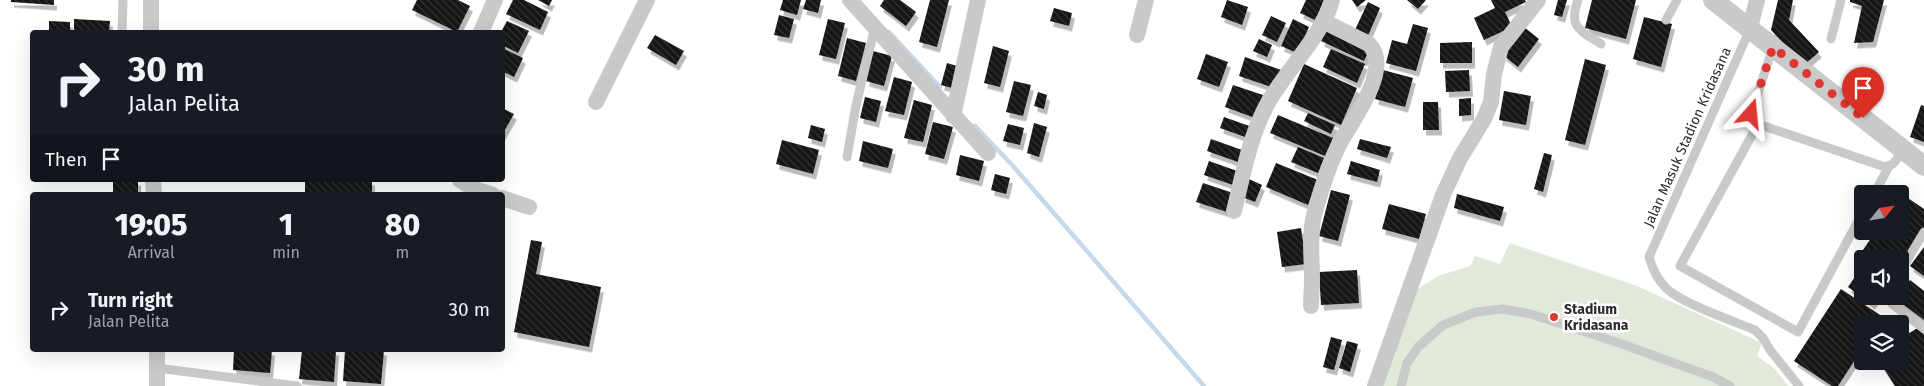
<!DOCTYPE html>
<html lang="en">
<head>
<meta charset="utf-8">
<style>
  body { margin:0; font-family:"Fira Sans",sans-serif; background:#20242c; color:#f1f3f6; height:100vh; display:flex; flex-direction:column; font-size:19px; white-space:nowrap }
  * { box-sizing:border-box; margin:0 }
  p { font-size:16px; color:#9ea1a6 }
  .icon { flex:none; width:28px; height:28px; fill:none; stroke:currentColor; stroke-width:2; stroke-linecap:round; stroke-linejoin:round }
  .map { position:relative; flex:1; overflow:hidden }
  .drawer { position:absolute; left:30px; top:192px; width:475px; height:160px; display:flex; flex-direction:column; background:#171b24; border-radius:5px; box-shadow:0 5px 20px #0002 }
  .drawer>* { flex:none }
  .top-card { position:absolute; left:30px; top:30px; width:475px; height:152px; border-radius:5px; box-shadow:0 5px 20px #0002; background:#171b24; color:#f1f3f6; overflow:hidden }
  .needle { width:32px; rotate:60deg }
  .tools { position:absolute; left:1854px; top:185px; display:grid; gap:10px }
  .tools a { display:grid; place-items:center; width:55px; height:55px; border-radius:5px; background:#171b24; box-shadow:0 5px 20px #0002; font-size:25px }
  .pin { position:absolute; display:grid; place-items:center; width:42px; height:42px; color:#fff; margin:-51px -21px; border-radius:50% 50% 50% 0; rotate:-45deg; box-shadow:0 0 5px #0007 }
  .pin .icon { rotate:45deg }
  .me { position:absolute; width:55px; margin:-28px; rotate:18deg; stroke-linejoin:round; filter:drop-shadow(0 0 4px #0008) }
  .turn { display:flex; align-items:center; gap:18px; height:105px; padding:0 15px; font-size:22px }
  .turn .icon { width:65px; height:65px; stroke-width:2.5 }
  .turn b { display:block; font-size:35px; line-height:42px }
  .then { display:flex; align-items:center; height:48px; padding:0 15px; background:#0003; gap:10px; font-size:19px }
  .eta { display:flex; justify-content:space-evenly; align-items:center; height:85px; text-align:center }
  .eta b { font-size:30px; font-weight:800; line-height:35px }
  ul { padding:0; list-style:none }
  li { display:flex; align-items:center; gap:15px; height:65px; padding:0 15px }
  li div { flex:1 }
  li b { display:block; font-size:19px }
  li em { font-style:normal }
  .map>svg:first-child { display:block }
  .pitch { fill:#e1e9da }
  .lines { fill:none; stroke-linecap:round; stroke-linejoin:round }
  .stream { stroke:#c6d8e9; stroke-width:4.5 }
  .building { fill:url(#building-back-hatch); filter:url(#shadow) }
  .service { stroke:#c9c9c9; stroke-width:9 }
  .minor { stroke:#c9c9c9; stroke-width:16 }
  .tertiary { stroke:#c9c9c9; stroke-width:20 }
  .route { stroke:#de3633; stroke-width:9; stroke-dasharray:0 16.2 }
  .poi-dot { fill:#de3633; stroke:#fff; stroke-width:2 }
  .labels { text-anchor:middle; stroke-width:5; stroke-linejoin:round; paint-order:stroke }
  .street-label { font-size:14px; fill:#2c2c2c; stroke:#fff }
  .poi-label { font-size:14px; font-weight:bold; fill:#2c2c2c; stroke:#fff; text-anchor:start }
</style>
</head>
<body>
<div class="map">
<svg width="1924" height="386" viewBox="0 0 1924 386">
  <defs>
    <pattern id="building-back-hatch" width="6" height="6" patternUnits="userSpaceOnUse" patternTransform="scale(1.25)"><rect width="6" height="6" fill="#131313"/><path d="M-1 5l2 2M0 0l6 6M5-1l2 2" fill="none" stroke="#363636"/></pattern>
    <filter id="shadow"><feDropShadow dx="3" dy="5.5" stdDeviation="0" flood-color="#0004"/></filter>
  </defs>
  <rect width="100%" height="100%" fill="#fff"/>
  <path class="pitch" d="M1510 243 1637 286 1762 343 1757 356 1775 369 1788 386H1380L1414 291 1438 276 1470 266 1475 256 1500 264Z"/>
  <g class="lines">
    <path class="stream" d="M889 32 940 87
      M975 126 1013 166 1204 386"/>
  </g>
  <path class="building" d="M11 0H54V5L11 2Z
    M417 0H458L470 6 457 32 412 10Z
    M513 0H524L548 12 540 30 506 14Z
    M538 0H552L549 6Z
    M783 0H801L797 15 780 10Z
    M806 0H821L818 13 803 9Z
    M884 0H900L916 12 906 26 880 6Z
    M930 0H949L937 47 919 42Z
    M1227 0 1248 7 1242 25 1221 17Z
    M1306 0H1324L1315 20 1300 13Z
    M1352 0H1366L1357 7Z
    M1407 0H1426L1418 9Z
    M1491 0H1525L1526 2 1505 12 1512 27 1484 40 1474 18 1495 8Z
    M1558 0H1567L1562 17 1554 15Z
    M1592 0H1636L1626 39 1585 28Z
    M1778 0H1793L1789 20 1819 52 1804 65 1771 30Z
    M1850 0H1884L1873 42 1854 43 1862 6 1850 2Z
    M1368 2 1380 8 1367 38 1354 32Z
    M1054 8 1072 13 1069 26 1050 21Z
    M779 15 794 19 789 38 774 35Z
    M1271 16 1286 23 1277 42 1262 35Z
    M1644 17 1672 24 1661 67 1633 59Z
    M74 19 110 21 109 32H74Z
    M828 19 845 23 836 59 819 55Z
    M1293 19 1309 27 1297 53 1281 46Z
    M49 21 70 22V32H49Z
    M507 21 529 31 518 53 502 45V32H501Z
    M1413 24 1428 28 1416 71 1386 63 1392 40 1407 44Z
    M1524 27 1539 39 1518 67 1503 55Z
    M1327 28 1370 48 1364 61 1321 41Z
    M655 35 684 51 676 65 647 48Z
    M847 38 866 43 856 81 838 76Z
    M1259 39 1272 45 1267 57 1253 51Z
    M1472 42V63H1440V43Z
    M993 46 1009 51 1000 87 984 83Z
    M502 48 523 58 514 77 502 71Z
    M1331 49 1365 64 1357 83 1323 67Z
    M873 51 892 56 884 86 866 81Z
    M1206 54 1228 62 1219 87 1197 79Z
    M1245 57 1281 70 1274 88 1239 76Z
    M1585 59 1606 65 1585 145 1565 140Z
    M947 63 957 66 952 88 941 85Z
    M1304 64 1357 88 1341 125 1288 101Z
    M1383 70 1413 78 1405 107 1375 99Z
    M1469 70 1470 91 1446 92 1445 71Z
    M894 77 912 82 904 115 885 111Z
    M1014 81 1031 85 1023 116 1006 112Z
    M1233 85 1263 95 1255 118 1225 107Z
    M1504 91 1531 96 1526 125 1499 120Z
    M1038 92 1047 95 1044 109 1034 106Z
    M865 97 881 101 876 122 860 118Z
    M1471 98V115L1459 116V99Z
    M914 100 932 105 923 142 904 138Z
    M1423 102H1438L1439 130H1423Z
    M1921 105 1924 106V142L1910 137Z
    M502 108 514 114 502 135Z
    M1308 113 1335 125 1331 134 1304 121Z
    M1278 115 1333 138 1325 156 1270 133Z
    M1224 117 1252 127 1248 138 1220 128Z
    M933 122 953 127 944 159 925 154Z
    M1034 123 1047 127 1039 157 1027 153Z
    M1008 124 1024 128 1020 145 1003 141Z
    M811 125 825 129 822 142 808 138Z
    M1211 139 1242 150 1238 162 1207 151Z
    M1360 139 1391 147 1387 158 1357 149Z
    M782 140 819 150 813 174 776 164Z
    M863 141 893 149 888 168 859 161Z
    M1298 147 1324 158 1318 173 1291 162Z
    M1544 153 1552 155 1543 192 1534 189Z
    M960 155 984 161 979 181 956 175Z
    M1209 161 1240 172 1236 186 1204 175Z
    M1351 161 1380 170 1377 182 1347 174Z
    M1276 163 1318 180 1308 205 1266 187Z
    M995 174 1010 178 1006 194 991 190Z
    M1249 179 1262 185 1255 202 1242 197Z
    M113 180H138V194H113Z
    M305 180H372V195H305Z
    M1203 183 1233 193 1227 212 1196 202Z
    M1331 190 1350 195 1338 241 1319 236Z
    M1457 194 1504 207 1500 221 1454 208Z
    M1902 194 1924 209V228L1900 263V259H1862V265L1856 260 1876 231H1900V196Z
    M1389 204 1426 214 1419 239 1382 229Z
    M1301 228 1306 264 1282 267 1277 232Z
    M531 240 542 242 536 274 601 287 589 347 514 332Z
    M1924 247V276L1910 266Z
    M1357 270 1359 303 1321 305 1319 272Z
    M1859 271 1862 274V296H1878L1872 304 1848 287Z
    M1910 280 1924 291V320L1896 299 1900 296V293Z
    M1841 289 1883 317 1879 324H1862V349L1838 386H1832L1794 361Z
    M1919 327 1924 335V386H1895L1879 361H1900V339Z
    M1331 337 1342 340 1334 370 1323 367Z
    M1347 341 1358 344 1350 372 1339 368Z
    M234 350H272L270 373 233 370Z
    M302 350H336L334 382 299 379Z
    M345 350H384L381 384 343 381Z"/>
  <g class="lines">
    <path class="service" d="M1578 0C1568 28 1580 30 1601 44
      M1666 20 1677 0
      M1750 29 1649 257C1652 268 1658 280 1666 288 1681 303 1733 321 1755 330L1763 338 1770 350 1799 386
      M122 32 123 0
      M1831 39 1841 0
      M1773 47 1751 114 1758 124 1885 167 1893 164 1904 150
      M1758 124 1680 266 1798 332 1862 214
      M847 157 856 105 875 27
      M1874 194 1889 166
      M1900 272 1924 232
      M1888 296 1892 304 1924 329
      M157 368 297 386
      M1401 386 1407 363 1418 347 1443 325 1476 312 1503 309 1531 314 1619 343 1713 377 1730 386"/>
    <path class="minor" d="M151 0V32
      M850 0 988 153
      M1750 28 1757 0
      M481 32 495 0
      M1137 35 1146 0
      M596 102 647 0
      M953 116 978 0
      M153 180 154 195
      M460 180 474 189 493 195
      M502 198 529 207
      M1234 211C1243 175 1250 134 1269 101 1286 71 1324 33 1332 0
      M1311 306C1311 297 1312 288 1312 279 1312 258 1309 236 1314 215 1320 193 1329 164 1340 143 1352 120 1393 69 1369 44L1323 21
      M157 350V386
      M1375 386 1443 195 1460 158 1484 119 1491 102 1494 74 1501 47 1538 0"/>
    <path class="tertiary" d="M1713 0 1924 166"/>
  </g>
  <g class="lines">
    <path class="route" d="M1751 114 1773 47 1863 118"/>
  </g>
  <circle class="poi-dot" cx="1554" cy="317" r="5"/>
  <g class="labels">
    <g class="street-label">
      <text transform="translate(1687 137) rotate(-66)" y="5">Jalan Masuk Stadion Kridasana</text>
    </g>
    <g class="poi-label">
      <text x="1564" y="314">Stadium<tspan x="1564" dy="16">Kridasana</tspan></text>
    </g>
  </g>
</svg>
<div class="tools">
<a><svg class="needle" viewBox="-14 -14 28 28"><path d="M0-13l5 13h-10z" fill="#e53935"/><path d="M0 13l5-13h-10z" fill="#9ea1a6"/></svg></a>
<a><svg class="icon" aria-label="sound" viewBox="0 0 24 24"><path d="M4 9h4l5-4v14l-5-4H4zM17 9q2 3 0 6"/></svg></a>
<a><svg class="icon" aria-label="layers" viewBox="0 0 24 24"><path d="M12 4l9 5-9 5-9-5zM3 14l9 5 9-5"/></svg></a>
</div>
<div class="pin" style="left:1863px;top:118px;background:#d93025"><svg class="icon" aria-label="arrive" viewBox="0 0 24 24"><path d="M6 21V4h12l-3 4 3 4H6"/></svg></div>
<svg class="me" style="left:1751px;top:114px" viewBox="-20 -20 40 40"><path d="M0-17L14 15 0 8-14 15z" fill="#de3633" stroke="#fff" stroke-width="4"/></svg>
<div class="top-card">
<div class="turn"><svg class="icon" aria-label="right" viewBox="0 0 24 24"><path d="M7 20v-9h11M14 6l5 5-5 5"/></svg><div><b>30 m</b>Jalan Pelita</div></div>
<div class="then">Then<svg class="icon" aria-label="arrive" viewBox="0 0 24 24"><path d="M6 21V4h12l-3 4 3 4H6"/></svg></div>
</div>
<section class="drawer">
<div class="eta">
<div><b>19:05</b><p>Arrival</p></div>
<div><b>1</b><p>min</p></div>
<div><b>80</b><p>m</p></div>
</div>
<ul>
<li><svg class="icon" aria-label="right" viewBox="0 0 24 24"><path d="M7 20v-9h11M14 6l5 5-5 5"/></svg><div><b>Turn right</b><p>Jalan Pelita</p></div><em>30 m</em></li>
</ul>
</section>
</div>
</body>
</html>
